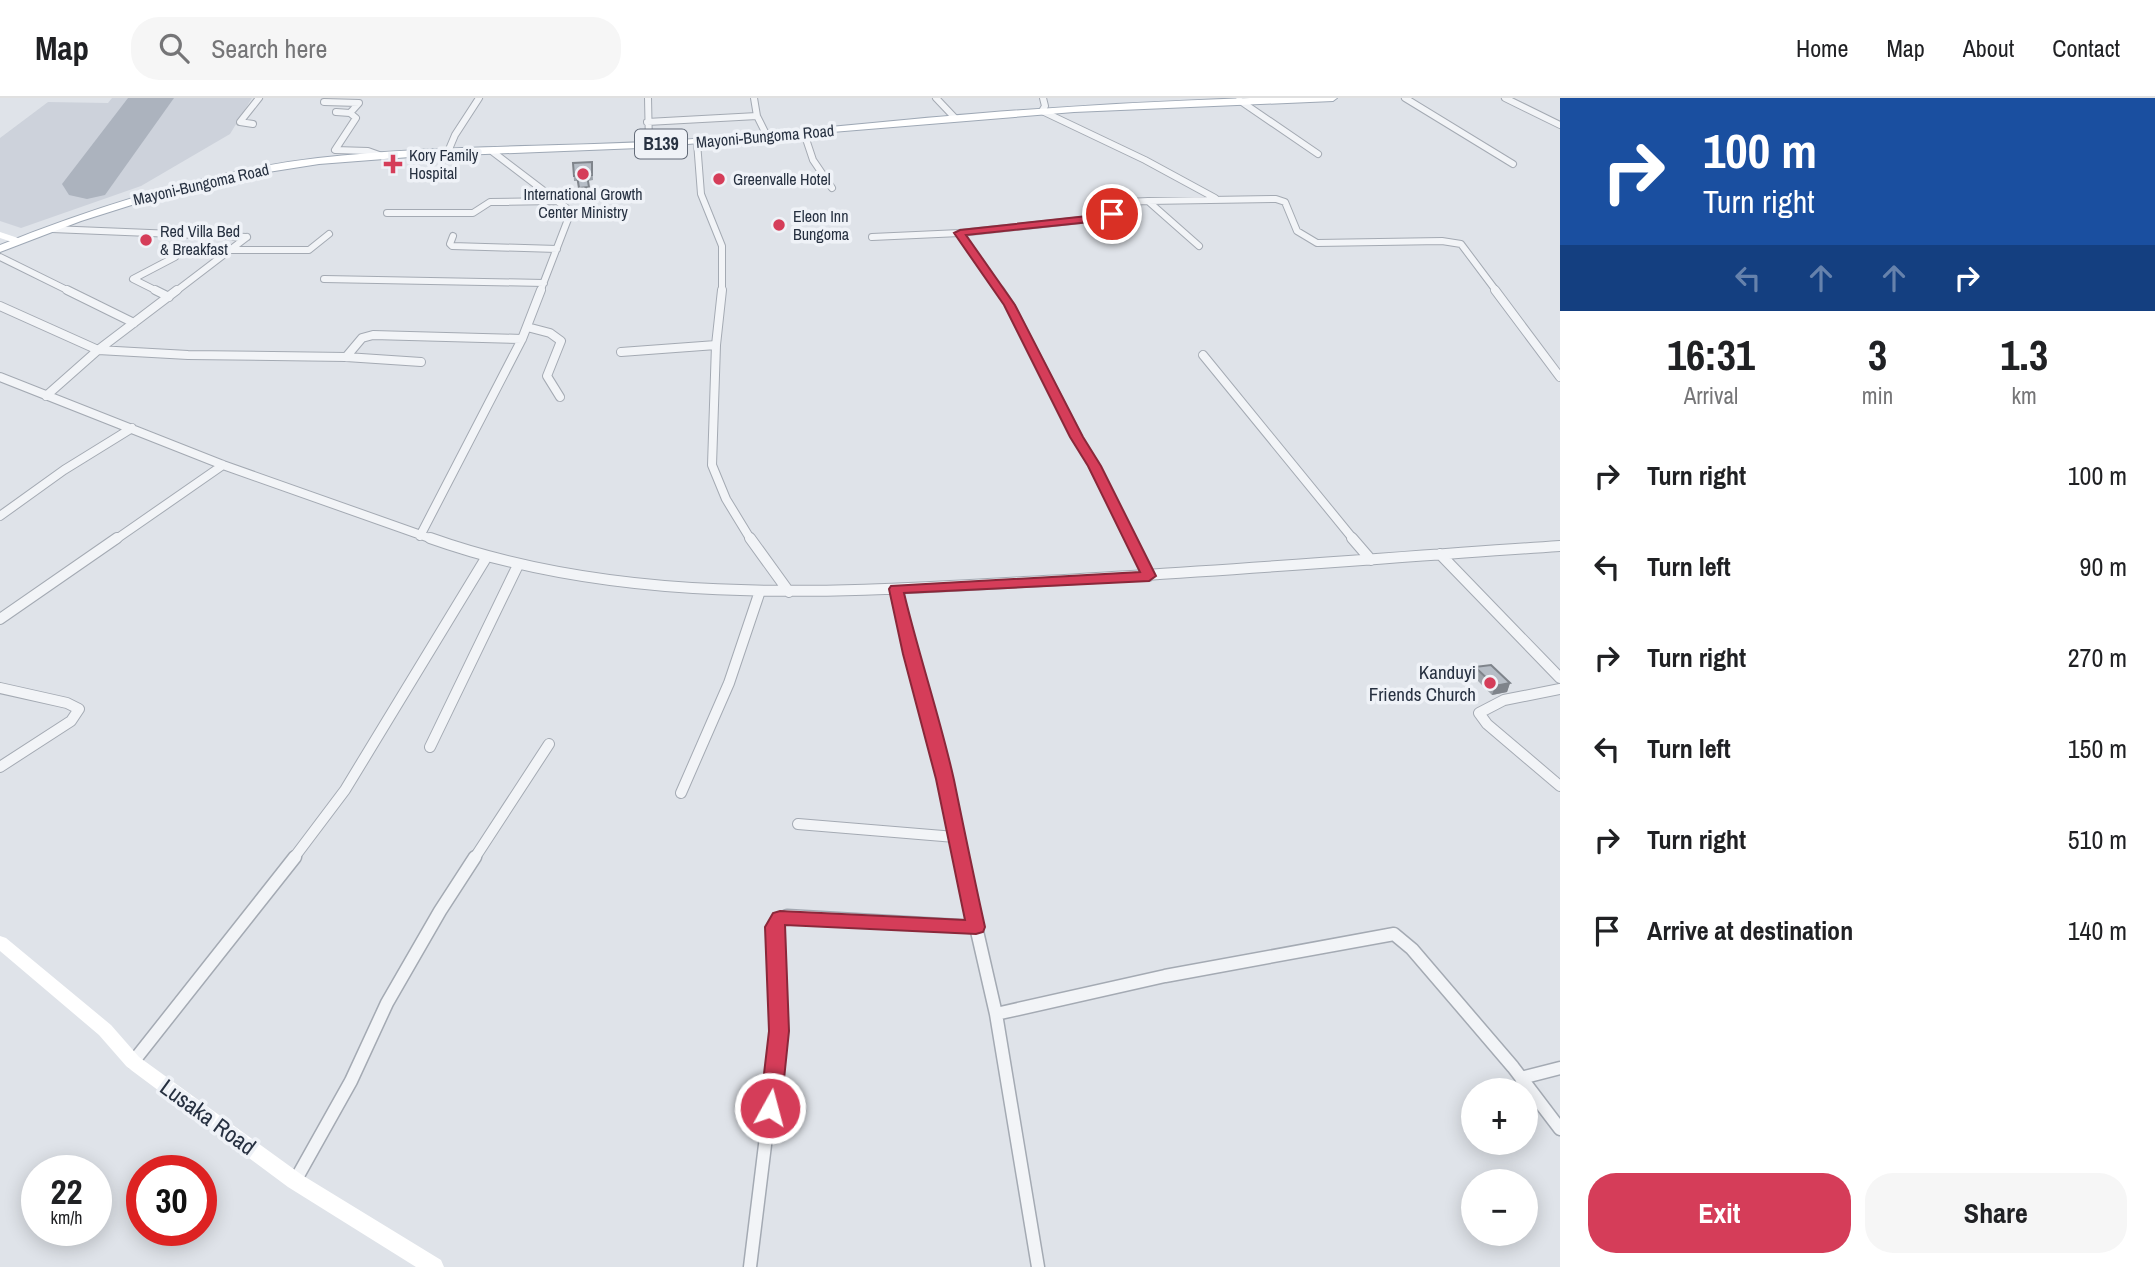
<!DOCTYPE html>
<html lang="en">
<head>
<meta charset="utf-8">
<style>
  body { margin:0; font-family:"Archivo Narrow",sans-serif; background:#f6f6f6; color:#202124; height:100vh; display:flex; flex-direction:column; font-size:26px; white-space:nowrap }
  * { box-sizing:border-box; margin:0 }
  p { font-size:23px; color:#757577 }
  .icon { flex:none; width:38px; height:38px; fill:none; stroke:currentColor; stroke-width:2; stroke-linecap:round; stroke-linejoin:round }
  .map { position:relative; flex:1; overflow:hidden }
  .details { display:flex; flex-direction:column; background:#fff; width:595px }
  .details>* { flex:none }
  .top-card { background:#1a4fa0; color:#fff; overflow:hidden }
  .controls { position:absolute; left:1461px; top:980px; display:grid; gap:14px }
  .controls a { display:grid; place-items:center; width:77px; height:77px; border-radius:50%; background:#fff; box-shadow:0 4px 18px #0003; font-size:35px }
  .speed { position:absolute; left:21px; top:1057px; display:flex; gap:14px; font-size:35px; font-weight:700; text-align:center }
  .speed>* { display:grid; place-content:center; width:91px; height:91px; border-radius:50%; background:#fff; box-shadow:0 4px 18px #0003; line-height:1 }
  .speed small { font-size:18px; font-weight:400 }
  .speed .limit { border:10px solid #d22; background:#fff; color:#111 }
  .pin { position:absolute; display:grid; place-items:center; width:60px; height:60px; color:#fff; margin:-30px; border:4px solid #fff; border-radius:50%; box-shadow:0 2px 7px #0007 }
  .me { position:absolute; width:77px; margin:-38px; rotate:7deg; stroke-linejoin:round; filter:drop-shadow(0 0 5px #0008) }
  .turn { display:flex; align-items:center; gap:24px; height:147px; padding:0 28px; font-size:32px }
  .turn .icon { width:91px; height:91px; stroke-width:2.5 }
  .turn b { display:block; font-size:49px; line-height:60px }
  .lanes { display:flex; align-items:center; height:66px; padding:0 28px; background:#0003; justify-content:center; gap:35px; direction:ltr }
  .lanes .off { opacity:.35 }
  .eta { display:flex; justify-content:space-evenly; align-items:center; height:119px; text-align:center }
  .eta b { font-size:42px; font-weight:700; line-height:49px }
  .cta { display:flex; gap:14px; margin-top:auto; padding:14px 28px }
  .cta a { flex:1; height:80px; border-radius:28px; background:#d53d59; color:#fff; font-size:28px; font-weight:700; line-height:80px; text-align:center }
  .cta a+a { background:#f6f6f6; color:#202124 }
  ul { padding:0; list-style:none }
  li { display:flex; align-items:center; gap:21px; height:91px; padding:0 28px }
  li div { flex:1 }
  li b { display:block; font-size:26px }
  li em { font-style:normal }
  header { display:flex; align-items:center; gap:42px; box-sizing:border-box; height:98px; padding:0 35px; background:#fff; border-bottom:2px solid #e0e0e0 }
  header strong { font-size:33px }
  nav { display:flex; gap:38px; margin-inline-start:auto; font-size:24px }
  .search { width:490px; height:63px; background:#f6f6f6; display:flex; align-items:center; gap:18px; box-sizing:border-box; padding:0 24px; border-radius:28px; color:#757577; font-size:26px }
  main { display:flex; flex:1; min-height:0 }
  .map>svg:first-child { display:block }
  .built { fill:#cdd2db }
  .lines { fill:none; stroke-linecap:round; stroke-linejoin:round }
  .runway { fill:#acb3be; fill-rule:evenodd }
  .street-far3-casing { stroke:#a4aab3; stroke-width:8 }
  .street-far2-casing { stroke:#a4aab3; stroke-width:10 }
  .street-far1-casing { stroke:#a4aab3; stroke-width:12 }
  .street-casing { stroke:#a4aab3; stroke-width:15 }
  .primary-casing { stroke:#9ea8b5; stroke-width:2 }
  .street-far3 { stroke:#f2f4f7; stroke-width:6 }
  .street-far2 { stroke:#f2f4f7; stroke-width:8 }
  .street-far1 { stroke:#f2f4f7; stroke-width:10 }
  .street { stroke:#f2f4f7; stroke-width:12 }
  .secondary { fill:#fff; fill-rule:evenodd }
  .primary { fill:#fff; fill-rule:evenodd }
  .wall { fill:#9da3aa }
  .shaded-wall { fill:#7f848b }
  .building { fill:#b6bdc6; stroke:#7f848b; stroke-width:2 }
  .route { fill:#d53d59; stroke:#8a283a; stroke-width:2 }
  .poi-dot { fill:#d53d59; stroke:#eff2f7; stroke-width:2.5 }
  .labels { text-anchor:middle; stroke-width:7; stroke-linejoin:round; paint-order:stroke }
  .far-street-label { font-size:16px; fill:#273141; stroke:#eff2f7 }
  .far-poi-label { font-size:16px; fill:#273141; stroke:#eff2f7; text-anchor:start }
  .shield { fill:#eff2f7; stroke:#636b78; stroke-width:2 }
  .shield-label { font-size:18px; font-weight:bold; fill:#273141 }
  .poi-label { font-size:19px; fill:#273141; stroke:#eff2f7; text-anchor:end }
  .near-street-label { font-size:23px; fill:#273141; stroke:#eff2f7 }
</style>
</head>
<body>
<header>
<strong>Map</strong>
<div class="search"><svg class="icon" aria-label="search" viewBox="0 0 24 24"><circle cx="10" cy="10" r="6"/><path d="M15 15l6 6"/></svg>Search here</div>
<nav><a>Home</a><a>Map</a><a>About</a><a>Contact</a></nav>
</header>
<main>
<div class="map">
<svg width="1560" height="1169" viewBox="0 0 1560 1169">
  <rect width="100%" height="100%" fill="#dfe3e9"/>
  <path class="built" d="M112 0H252L230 36 141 88 21 130 0 123V40L48 4 108 5Z"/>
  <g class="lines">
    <path class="runway" d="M128 0H174L105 97 87 101 69 97 62 86Z"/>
    <defs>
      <path id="street-far3" d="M648 0 649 47
        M754 0 757 18 767 38
        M936 0 955 20
        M1043 0 1045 8 1042 13 1145 62 1215 100
        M1405 0 1513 66
        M1505 0 1560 27
        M1239 2 1318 56
        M324 4 359 5 350 15
        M336 14 350 15 356 20 335 52 368 53 382 58
        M647 24 757 18
        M253 26 240 24 259 0
        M804 35 813 62 832 90
        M697 44 701 96 722 148V194
        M493 54 569 112 570 116 540 194
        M447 56 455 37 479 0
        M1148 103 1276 101 1285 104 1297 133 1317 145 1442 143 1461 146 1497 194
        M387 115H473L490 104 557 103
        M52 131 247 139
        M960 135 1001 194
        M453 138 450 146 452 148 557 151
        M872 139 960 135 1109 119 1112 116 1106 105 1148 103 1199 148
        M230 152H309L329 136
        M0 159 71 194
        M324 181 544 185
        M159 194 133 181 175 159
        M175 194 247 139"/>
      <path id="street-far2" d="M67 192 134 225
        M155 192 169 199
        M722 192 716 247 712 367 726 401 751 442
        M1000 192 1010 207 1131 442
        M1495 192 1560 279
        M0 208 98 252 188 257 346 259 421 264
        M527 229 550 235 561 243 547 278 560 299
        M621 254 716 247
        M1203 257 1354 442
        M346 259 362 240 373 237 522 241
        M0 279 223 367 435 442
        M46 298 98 252 177 192
        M0 418 64 372 132 330
        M420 438 522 241 541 192
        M115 442 223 367"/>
      <path id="street-far1" d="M430 440C621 508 825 495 1024 484 1203 475 1381 460 1560 448
        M750 440 789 494
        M1130 440 1149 478
        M1352 440 1371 462
        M1440 456 1560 580
        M896 491 910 556 945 681 960 761
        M0 521 117 440
        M0 590 67 605 79 611 71 623 0 669
        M1560 591 1504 602 1479 615 1487 626 1560 688
        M430 649 518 467
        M681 695 729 585 760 493
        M798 726 955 739
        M293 761 345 692 486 460
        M474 761 549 646"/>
      <path id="street" d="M960 759 996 916 1038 1169
        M996 916 1165 878 1394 836 1412 851 1513 969 1560 1031
        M133 964 295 759
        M1521 980 1560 970
        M295 1083 351 983 387 905 440 813 475 759
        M750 1169 779 933 775 829 777 823 787 818 976 829"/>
      <path id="primary" d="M1250 0H1337L1333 3 1074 14 639 50 410 59 319 66 237 79 160 98 81 123 0 154V147C102 106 208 73 318 60 438 46 559 50 680 42 781 35 882 23 983 15 1072 8 1161 3 1250 0Z"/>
    </defs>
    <use href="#street-far3" class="street-far3-casing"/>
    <use href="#street-far2" class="street-far2-casing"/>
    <use href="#street-far1" class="street-far1-casing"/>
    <use href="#street" class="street-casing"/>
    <use href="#primary" class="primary-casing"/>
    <use href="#street-far3" class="street-far3"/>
    <use href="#street-far2" class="street-far2"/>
    <use href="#street-far1" class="street-far1"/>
    <use href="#street" class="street"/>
    <path class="secondary" d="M0 134 21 141 23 143 18 146 0 140Z
      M0 838 6 840 111 927 139 959 302 1077 441 1162 444 1169H416L288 1089 127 969 99 937 0 853Z"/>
    <use href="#primary" class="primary"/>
  </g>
  <path class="wall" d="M592 64 593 82 588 83 589 95H579L578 83H574L573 65Z
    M1475 569 1510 585 1507 594 1492 597 1472 577Z"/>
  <path class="shaded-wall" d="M1510 585 1507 594 1492 597 1495 588Z"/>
  <path class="building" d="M592 64V77H587L589 89 579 90 577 78H574L573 65Z
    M1491 567 1510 585 1495 588 1475 569Z"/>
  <path class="route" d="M1112 113 1117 116 1109 122 966 137 1015 207 1083 339 1101 368 1156 478 1149 483 904 495C919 558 940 619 954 682 964 731 974 780 985 829L983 834 976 836 785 827 789 933 781 1010 778 1016 770 1018 763 1016 760 1010 769 933 765 829 773 815 780 813 965 822 936 681 903 556 889 491 891 488 1140 474 1088 368 1070 339 1004 207 954 135 960 132 1106 116Z"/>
  <g class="poi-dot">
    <path d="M389.5 55.5h7v7h7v7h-7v7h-7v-7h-7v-7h7z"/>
    <circle cx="583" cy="76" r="7"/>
    <circle cx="719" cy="81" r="7"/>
    <circle cx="779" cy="127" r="7"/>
    <circle cx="146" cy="142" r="7"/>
    <circle cx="1490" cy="585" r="7"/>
  </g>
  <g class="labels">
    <g class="far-street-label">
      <text transform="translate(765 38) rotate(-5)" y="6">Mayoni-Bungoma Road</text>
      <text transform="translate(201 86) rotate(-13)" y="6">Mayoni-Bungoma Road</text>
    </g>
    <g class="far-poi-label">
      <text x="409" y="63">Kory Family<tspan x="409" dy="18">Hospital</tspan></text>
      <text x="733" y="87">Greenvalle Hotel</text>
      <text x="583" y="102" text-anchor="middle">International Growth<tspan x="583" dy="18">Center Ministry</tspan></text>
      <text x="793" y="124">Eleon Inn<tspan x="793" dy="18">Bungoma</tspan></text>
      <text x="160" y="139">Red Villa Bed<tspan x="160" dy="18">&amp; Breakfast</tspan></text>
    </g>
    <rect class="shield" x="635" y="31.5" width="52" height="29" rx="5"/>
    <g class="shield-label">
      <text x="661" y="52">B139</text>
    </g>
    <g class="poi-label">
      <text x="1476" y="581">Kanduyi<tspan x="1476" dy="22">Friends Church</tspan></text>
    </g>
    <g class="near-street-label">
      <text transform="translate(208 1019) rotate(36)" y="8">Lusaka Road</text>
    </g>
  </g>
</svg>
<div class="controls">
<a>+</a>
<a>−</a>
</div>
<div class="speed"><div>22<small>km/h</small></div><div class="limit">30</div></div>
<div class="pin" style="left:1112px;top:116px;background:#d93025"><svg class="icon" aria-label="arrive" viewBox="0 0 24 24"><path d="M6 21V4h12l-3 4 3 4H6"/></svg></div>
<svg class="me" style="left:770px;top:1010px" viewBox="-20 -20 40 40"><circle r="17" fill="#d53d59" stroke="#fff" stroke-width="3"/><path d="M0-11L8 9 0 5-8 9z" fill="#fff"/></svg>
</div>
<section class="details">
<div class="top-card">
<div class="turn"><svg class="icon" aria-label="right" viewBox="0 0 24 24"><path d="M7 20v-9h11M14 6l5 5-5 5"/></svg><div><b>100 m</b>Turn right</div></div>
<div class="lanes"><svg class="icon off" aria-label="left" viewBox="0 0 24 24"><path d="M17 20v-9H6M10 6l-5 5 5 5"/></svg><svg class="icon off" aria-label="ahead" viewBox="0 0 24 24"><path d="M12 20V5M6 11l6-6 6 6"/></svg><svg class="icon off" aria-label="ahead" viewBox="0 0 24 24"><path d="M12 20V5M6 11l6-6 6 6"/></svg><svg class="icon" aria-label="right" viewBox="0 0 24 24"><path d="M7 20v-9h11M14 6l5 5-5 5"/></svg></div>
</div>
<div class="eta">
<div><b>16:31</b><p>Arrival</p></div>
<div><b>3</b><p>min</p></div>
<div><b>1.3</b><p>km</p></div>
</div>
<ul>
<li><svg class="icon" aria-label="right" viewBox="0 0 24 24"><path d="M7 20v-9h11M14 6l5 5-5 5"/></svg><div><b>Turn right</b></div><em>100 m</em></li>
<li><svg class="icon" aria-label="left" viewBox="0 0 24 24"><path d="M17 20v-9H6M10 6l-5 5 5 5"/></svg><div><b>Turn left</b></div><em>90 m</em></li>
<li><svg class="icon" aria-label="right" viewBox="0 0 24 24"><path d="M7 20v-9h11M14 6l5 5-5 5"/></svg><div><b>Turn right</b></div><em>270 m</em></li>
<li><svg class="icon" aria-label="left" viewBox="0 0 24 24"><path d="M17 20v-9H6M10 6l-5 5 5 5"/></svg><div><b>Turn left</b></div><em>150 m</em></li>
<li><svg class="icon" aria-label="right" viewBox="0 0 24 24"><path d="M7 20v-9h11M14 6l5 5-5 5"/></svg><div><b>Turn right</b></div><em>510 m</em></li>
<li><svg class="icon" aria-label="arrive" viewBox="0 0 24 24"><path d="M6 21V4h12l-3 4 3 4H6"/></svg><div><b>Arrive at destination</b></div><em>140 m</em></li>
</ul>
<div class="cta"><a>Exit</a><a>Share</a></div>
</section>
</main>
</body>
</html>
